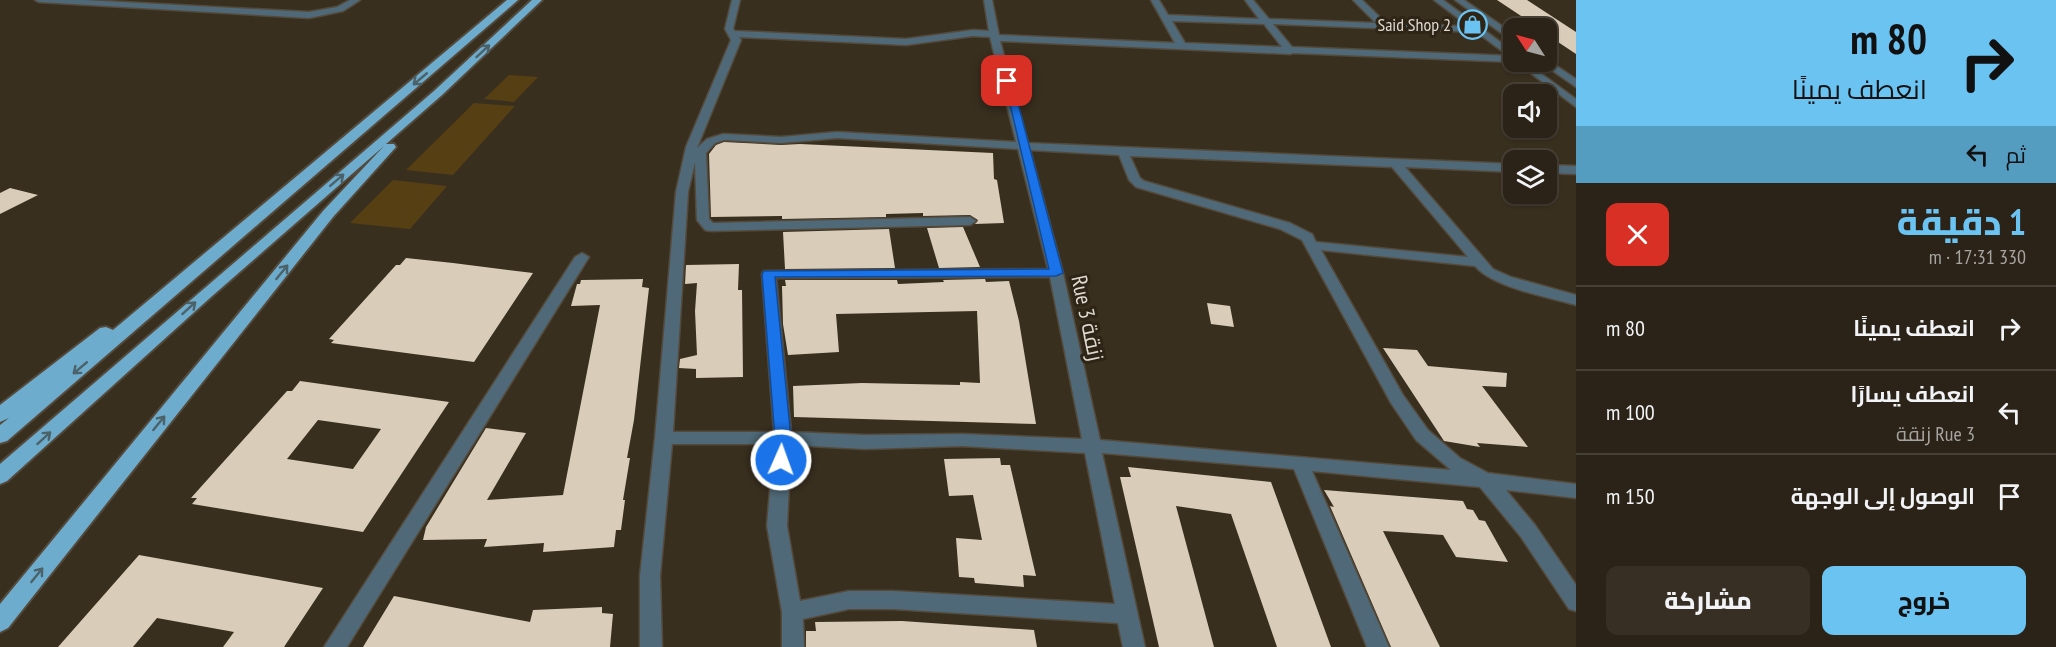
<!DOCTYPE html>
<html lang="ar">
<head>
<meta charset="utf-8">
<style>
  body { margin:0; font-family:"PT Sans Narrow",Cairo,sans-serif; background:#372f24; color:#f1f3f6; direction:rtl; height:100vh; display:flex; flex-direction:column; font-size:22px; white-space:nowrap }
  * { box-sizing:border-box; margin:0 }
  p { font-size:20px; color:#a6a4a1 }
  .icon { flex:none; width:33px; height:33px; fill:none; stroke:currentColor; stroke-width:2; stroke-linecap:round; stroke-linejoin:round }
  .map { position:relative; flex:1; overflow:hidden; direction:ltr }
  .sheet { display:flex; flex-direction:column; background:#2b2317; width:480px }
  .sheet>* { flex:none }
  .top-card { background:#6bc3f2; color:#111; overflow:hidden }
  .needle { width:39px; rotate:306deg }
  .controls { position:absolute; left:1503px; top:18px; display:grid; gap:12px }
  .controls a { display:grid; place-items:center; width:54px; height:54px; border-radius:12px; background:#2b2317; box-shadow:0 2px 4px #0004,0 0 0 2px #474036; font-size:30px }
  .pin { position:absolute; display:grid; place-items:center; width:51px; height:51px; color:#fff; margin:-26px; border-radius:12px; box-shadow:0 3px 9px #0006 }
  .me { position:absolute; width:66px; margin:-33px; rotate:2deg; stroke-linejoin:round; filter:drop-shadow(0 0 4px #0008) }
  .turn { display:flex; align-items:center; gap:21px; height:126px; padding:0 30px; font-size:27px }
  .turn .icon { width:78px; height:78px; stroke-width:2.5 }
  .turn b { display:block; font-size:42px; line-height:51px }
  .then { display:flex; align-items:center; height:57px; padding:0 30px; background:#0003; gap:12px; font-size:22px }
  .round { display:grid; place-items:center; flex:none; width:63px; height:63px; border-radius:12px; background:#372f24 }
  .overview { display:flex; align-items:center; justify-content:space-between; height:102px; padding:0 30px }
  h1 { font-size:36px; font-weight:800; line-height:45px; color:#6bc3f2 }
  .cta { display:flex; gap:12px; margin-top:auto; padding:12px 30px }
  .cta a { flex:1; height:69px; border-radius:12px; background:#6bc3f2; color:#111; font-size:24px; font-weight:800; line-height:69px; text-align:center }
  .cta a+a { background:#372f24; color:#f1f3f6 }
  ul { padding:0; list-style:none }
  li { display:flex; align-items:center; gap:18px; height:84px; padding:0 30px; border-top:2px solid #474036 }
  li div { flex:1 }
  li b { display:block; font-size:22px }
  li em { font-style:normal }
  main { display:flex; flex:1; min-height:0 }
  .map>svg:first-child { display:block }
  .green { fill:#573f14 }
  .building { fill:#d9ccb9; fill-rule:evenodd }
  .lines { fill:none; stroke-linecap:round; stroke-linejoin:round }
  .minor-casing { stroke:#544a3b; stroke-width:3 }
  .tertiary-casing { stroke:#544a3b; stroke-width:3 }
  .trunk-casing { stroke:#544a3b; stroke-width:4 }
  .minor { fill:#4f6978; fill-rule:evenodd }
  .tertiary { fill:#4f6978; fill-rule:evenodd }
  .trunk { fill:#6eacce; fill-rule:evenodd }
  .oneway { stroke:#4b6269 }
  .route { fill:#1a73e8; stroke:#114b97; stroke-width:1.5 }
  .labels { text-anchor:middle; stroke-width:6; stroke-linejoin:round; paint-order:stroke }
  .far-poi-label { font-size:18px; fill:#dfd9cf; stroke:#2e2516; text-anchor:end }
  .street-label { font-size:22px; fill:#dfd9cf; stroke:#2e2516 }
</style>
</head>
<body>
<main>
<section class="sheet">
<div class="top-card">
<div class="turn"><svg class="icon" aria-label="right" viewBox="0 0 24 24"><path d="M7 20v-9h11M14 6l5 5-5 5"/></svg><div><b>80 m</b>انعطف يمينًا</div></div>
<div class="then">ثم<svg class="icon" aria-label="left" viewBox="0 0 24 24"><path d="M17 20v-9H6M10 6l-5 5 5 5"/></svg></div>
</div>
<div class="overview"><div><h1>1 دقيقة</h1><p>330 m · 17:31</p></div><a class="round" style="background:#d93025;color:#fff"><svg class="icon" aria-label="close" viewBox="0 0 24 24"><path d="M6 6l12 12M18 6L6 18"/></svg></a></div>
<ul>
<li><svg class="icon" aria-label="right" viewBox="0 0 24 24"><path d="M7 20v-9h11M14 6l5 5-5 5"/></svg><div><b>انعطف يمينًا</b></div><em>80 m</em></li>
<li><svg class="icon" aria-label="left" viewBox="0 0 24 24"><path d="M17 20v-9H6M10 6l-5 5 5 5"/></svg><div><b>انعطف يسارًا</b><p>Rue 3 زنقة</p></div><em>100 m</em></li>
<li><svg class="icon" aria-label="arrive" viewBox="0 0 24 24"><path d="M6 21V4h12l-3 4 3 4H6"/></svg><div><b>الوصول إلى الوجهة</b></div><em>150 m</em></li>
</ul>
<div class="cta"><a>خروج</a><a>مشاركة</a></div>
</section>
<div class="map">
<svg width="1576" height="647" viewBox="0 0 1576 647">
  <rect width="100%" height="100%" fill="#392f1f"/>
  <path class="green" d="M509 75 538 77 514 102 484 99Z
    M474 103 515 106 453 175 406 170Z
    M393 180 447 186 410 229 350 223Z"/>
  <path class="building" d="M1497 0H1527L1576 32V54L1546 34V28H1539Z
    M724 142 781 145 800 144 993 153 994 179 997 180 1004 223 975 224 978 220 970 215 923 216V213L886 214V217L782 219V216L711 217 709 154 716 145Z
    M10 188 38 195 0 214V193Z
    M963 227 980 267 939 268 927 228Z
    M889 229 895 268 785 269 783 232Z
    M406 258 453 263 533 273 474 362 331 343 334 340 329 339 396 265H400Z
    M739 264 738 290H742L743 377 696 378V369L679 368 680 359 697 355 695 311 697 283 685 284 686 265Z
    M643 279 642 287 649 288 634 420 627 458H630L623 500H625L621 530H616L614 547 543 552 544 543 484 547 487 539 423 540 426 527 486 428 526 433 487 500 563 495 600 305 571 306 577 284H580L581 280Z
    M985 279 986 282 1009 281 1019 321 1036 424 794 417 793 386 862 383 960 385V382L980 383 977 311 836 314 839 352 788 355 783 324 782 286H786L785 280H897L898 284 944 282 943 280Z
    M1207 303 1230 306 1234 327 1211 324Z
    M1383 348 1417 350 1428 366 1507 373 1506 387 1482 386 1528 447 1477 443 1480 447 1444 441Z
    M300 381 449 402 363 532 192 504 197 498H191L225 460 287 391H292ZM318 420 381 429 353 469 287 459Z
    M1000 458 1001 465H1010L1036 576 1023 575 1024 587 975 583 974 578 959 577 956 538 982 540 973 495 949 496 944 459Z
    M1128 467 1271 482 1331 647H1277L1231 514 1176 506 1214 647H1159L1120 477H1131Z
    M1324 490 1463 501 1467 509 1473 510 1479 520 1485 521 1508 562 1456 557 1443 535 1383 531 1440 647H1391L1330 506 1334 507Z
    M139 555 206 567 323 588 284 647H223L234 632 157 618 133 647H58Z
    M394 596 530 622 533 610 602 607V613L613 614 610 647H363Z
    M902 621 1034 630 1037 647H806V631H816L815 622Z"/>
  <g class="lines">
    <defs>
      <path id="minor" d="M35 0H84L309 12 337 7 350 0H360L343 11 309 18 39 2Z
        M732 0H740L733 29 735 31 906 39 973 30 989 31 984 0H992L999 35 1175 43 1151 0H1159L1168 15 1259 19 1245 0H1253L1269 19 1376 23 1353 0H1362L1386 23 1479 27 1480 29 1476 32 1273 24 1292 47 1514 56V62H1515H1514L1293 53 1290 54 1000 41 1028 143 1514 164V172L1405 167 1493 269 1511 277 1576 295V305C1548 297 1494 288 1475 266L1321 250 1403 395 1428 430 1460 458 1488 473 1576 484V498L1506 490 1535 525 1576 585V611L1569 609 1521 537 1480 487 1312 471 1389 647H1367L1294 469 1102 453 1145 647H1123L1118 623 893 609H849L803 619 804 647H782V612L767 526 774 444H672L660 576 662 647H640V576L655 438 676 192 686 147 731 40 725 29ZM1172 21 1264 24 1282 47 1185 43ZM973 36 990 37 1016 142 837 132 781 137 723 134 707 139 697 148 741 40 739 37 906 45ZM837 138 1018 149 1048 269 764 271 762 274 774 432H673L688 192 695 162 697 220 705 230 710 231 970 225 976 221 970 217 713 223 709 219 706 153 715 143 724 140 781 143ZM1030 150 1119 155 1129 180 1136 187 1280 229 1302 240 1391 403 1416 440 1451 470 1100 440 1063 273ZM1130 156 1392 167 1468 257 1316 242 1312 234 1290 223 1144 181 1140 178ZM1050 277 1082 439 962 434 865 435 791 432 776 278ZM791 445 865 449 962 446 1085 453 1115 604 893 591H849L800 601 787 526Z
        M1546 165 1576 166V174L1546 173Z
        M582 253 589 257 347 647H324L575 257Z"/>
      <path id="tertiary" d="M1434 0H1443L1514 52V60Z
        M1455 0H1464L1514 34V42Z
        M1546 59 1576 79V87L1540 62H1546Z
        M1516 62H1525L1576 99V107Z"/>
      <path id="trunk" d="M507 0H518L7 441 0 443V425L9 418 0 422V405L100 328 106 327 113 330Z
        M532 0H542L442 95 386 144H394L396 147 333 217 8 628 0 632V604L323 211 384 146 211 297 7 481 0 484V464L434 91Z"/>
    </defs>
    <use href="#minor" class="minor-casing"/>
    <use href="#tertiary" class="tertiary-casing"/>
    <use href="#trunk" class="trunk-casing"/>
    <use href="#minor" class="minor"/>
    <use href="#tertiary" class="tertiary"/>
    <use href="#trunk" class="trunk"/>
  </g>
  <defs><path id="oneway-shaft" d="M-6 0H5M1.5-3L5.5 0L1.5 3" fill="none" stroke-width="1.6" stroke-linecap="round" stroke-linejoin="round" transform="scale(1.5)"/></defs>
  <g class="oneway">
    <use href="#oneway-shaft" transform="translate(483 51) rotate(-43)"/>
    <use href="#oneway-shaft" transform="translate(420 79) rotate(140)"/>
    <use href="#oneway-shaft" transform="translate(337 180) rotate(-41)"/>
    <use href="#oneway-shaft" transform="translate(282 272) rotate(-51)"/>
    <use href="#oneway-shaft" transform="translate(189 308) rotate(-42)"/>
    <use href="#oneway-shaft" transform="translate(80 368) rotate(140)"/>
    <use href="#oneway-shaft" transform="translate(159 423) rotate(-51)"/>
    <use href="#oneway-shaft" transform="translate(44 438) rotate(-42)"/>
    <use href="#oneway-shaft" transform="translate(37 575) rotate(-51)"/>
  </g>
  <path class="route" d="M1004 79 1012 81 1063 273 1056 276 775 277 791 438 787 465 781 466 776 465 773 460 775 438 762 274 764 271 1049 269Z"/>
  <defs>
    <symbol id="shop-ring" viewBox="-11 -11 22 22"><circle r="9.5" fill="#2e2516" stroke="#6bc3f2" stroke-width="1.5"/><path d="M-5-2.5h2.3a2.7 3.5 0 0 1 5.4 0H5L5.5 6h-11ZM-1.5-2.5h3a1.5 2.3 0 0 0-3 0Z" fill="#6bc3f2"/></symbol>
  </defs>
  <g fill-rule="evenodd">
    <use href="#shop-ring" x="1456" y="8" width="33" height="33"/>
  </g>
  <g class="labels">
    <g class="far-poi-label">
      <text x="1451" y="31">Said Shop 2</text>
    </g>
    <g class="street-label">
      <text transform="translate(1088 318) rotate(78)" y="8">Rue 3 زنقة</text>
    </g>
  </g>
</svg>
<div class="controls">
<a><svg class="needle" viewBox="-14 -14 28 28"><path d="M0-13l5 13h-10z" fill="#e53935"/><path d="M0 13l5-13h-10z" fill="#a6a4a1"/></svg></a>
<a><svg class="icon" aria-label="sound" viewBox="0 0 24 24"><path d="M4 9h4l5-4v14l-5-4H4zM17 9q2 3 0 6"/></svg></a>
<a><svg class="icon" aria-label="layers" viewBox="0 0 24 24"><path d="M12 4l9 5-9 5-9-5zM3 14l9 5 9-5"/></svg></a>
</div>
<div class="pin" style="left:1007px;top:81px;background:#d93025"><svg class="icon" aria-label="arrive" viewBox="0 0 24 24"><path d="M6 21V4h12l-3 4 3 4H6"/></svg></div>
<svg class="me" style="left:781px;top:460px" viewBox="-20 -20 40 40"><circle r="17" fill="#1a73e8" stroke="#fff" stroke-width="3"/><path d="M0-11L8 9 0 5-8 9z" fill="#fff"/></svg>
</div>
</main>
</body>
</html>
